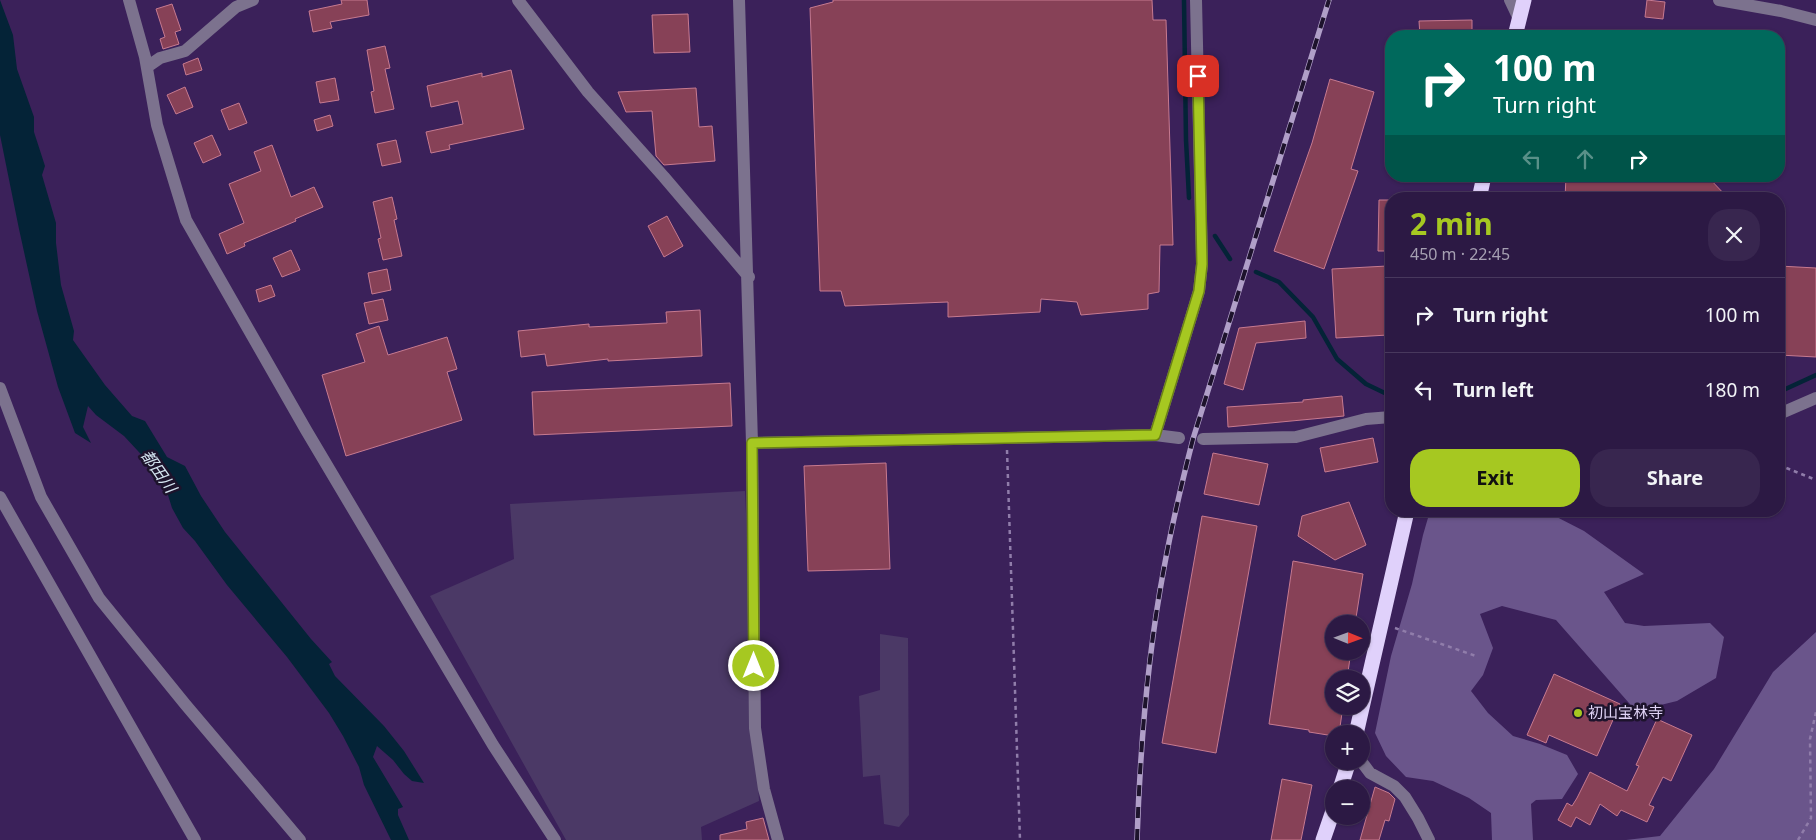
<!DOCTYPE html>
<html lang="en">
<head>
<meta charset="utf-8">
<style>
  body { margin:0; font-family:"Noto Sans","Noto Sans JP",sans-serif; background:#38264f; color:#f1f3f6; height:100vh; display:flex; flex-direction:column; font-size:19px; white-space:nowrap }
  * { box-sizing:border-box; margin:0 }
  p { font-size:16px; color:#a6a0b2 }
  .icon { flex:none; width:28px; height:28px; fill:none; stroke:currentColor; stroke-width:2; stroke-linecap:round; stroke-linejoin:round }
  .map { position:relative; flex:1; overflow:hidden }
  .details { position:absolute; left:1385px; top:192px; width:400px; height:325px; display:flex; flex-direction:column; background:#2c1944; border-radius:20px; box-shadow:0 1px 4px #0004,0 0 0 1px #48385d }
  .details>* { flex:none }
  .top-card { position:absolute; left:1385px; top:30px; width:400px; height:152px; border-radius:20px; box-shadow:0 1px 4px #0004,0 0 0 1px #48385d; background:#00695c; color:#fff; overflow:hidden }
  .needle { width:32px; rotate:91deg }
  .controls { position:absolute; left:1325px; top:615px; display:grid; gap:10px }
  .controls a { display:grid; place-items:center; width:45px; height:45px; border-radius:50%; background:#2c1944; box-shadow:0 1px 4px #0004,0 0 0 1px #48385d; font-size:25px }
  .pin { position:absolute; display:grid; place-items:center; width:42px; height:42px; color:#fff; margin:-21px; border-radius:10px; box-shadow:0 2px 8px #0006 }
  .me { position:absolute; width:55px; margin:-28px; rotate:0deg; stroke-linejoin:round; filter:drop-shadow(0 0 4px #0008) }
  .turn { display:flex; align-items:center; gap:18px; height:105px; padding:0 25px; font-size:22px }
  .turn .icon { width:65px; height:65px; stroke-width:2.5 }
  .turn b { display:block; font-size:35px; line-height:42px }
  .lanes { display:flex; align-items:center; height:48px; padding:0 25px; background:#0003; justify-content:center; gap:25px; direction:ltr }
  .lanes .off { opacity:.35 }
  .round { display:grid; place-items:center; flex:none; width:52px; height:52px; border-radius:20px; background:#38264f }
  .head { display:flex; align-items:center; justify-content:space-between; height:85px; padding:0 25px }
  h1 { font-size:30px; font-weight:700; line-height:38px; color:#a6c821 }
  .action { display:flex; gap:10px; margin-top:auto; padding:10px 25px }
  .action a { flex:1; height:58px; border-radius:20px; background:#a6c821; color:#111; font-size:20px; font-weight:700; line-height:58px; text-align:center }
  .action a+a { background:#38264f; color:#f1f3f6 }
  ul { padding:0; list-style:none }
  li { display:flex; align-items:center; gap:15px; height:75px; padding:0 25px; border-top:1px solid #48385d }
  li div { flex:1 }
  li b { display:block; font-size:19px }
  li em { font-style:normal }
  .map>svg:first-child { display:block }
  .green { fill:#4b3966 }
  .forest { fill:#6a558b }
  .water { fill:#042337 }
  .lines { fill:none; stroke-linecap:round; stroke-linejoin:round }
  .stream { stroke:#042337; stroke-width:4.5 }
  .building { fill:#874157; stroke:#c77a90 }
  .path { stroke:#907daa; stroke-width:2.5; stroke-dasharray:4 4; stroke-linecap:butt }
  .minor { stroke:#7c728e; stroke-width:12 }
  .highway { stroke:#e0d1fb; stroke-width:15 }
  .rail-casing { stroke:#b09fc8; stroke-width:5.5 }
  .rail { stroke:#1d132c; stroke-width:4; stroke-dasharray:11; stroke-linecap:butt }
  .route-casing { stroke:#6c8215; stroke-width:12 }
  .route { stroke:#a6c821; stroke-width:9 }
  .poi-dot { fill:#a6c821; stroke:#1d132c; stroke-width:2 }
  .labels { text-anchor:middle; stroke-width:5; stroke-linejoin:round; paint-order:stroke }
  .poi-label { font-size:15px; fill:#e0d3f6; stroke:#1d132c; text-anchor:start }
  .water-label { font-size:16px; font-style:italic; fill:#d5e5f1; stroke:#1d132c }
</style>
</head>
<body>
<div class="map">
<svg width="1816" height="840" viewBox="0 0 1816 840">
  <rect width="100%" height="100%" fill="#3b215a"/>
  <path class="green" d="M745 491 759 801 701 827 702 840H566L430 596 514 559 510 504Z
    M880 634 908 638 909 815 899 827 884 824 880 775 863 777 859 696 880 690Z"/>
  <path class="forest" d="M1430 511H1545L1584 531 1644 574 1604 592 1625 623 1644 626 1710 623 1724 637 1716 678 1677 701 1636 711 1556 620 1502 606 1480 614 1493 648 1483 675 1471 691 1488 713 1513 736 1540 744 1567 755 1578 774 1562 799 1536 800 1531 804 1533 840H1492L1491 813 1469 798 1433 781 1406 777 1386 756 1375 733 1391 656 1412 584 1423 535Z
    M1816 632V840H1626L1660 836 1714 769 1773 672Z"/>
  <path class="water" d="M0 0 13 35 17 69 34 117V132L45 166 42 175 56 223V243L61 285 74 331 73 340 105 385 132 416 145 421 167 457 185 466 201 496 225 532 311 639 332 662 329 664 335 676 384 726 404 751 424 783 412 781 404 774 393 760 377 746 373 757 403 807 398 809V815L409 840H391L364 785 359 767 343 736 329 713 287 657 227 585 195 541 183 528 172 508 168 495 151 465 124 436 96 415 88 406 83 427 91 443 75 433 58 387 37 311 19 229 0 135Z"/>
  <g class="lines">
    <path class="stream" d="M1184 0 1186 140 1189 198
      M1215 236 1230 259
      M1256 272 1279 282 1313 317 1337 359 1366 384 1391 396
      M1779 392 1816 375"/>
  </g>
  <path class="building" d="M341 0H367L369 15 330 22 332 28 313 32 309 11 342 4Z
    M833 0H1152L1153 20H1166L1173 245H1160L1159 292 1148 294V309L1081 315 1077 302 1041 299 1040 312 948 317V302L845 306 841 291H820L810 8 833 2Z
    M1647 0 1665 2 1663 19 1645 17Z
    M172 4 181 30 175 32 179 44 163 49 160 39 165 37 156 9Z
    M688 14 690 52 654 53 652 15Z
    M1472 20V36H1420L1419 21Z
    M385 46 390 68 385 69 394 109 375 113 371 92 374 91 367 50Z
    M198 58 202 70 186 75 183 64Z
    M511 70 524 129 449 145 450 149 431 153 426 132 463 124 458 101 431 107 427 86 482 73V77Z
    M335 78 339 100 320 103 316 82Z
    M1330 79 1374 92 1351 169 1358 171 1324 269 1274 251 1312 143Z
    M185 87 193 107 176 114 167 95Z
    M696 88 699 127 712 126 715 161 664 165 656 156 652 111 626 112 618 92Z
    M239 103 247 123 229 130 221 110Z
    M330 115 333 126 317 131 314 120Z
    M212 135 221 155 203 163 194 143Z
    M396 140 401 162 382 166 377 144Z
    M272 145 291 197 314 187 323 207 295 219 296 221 244 243 245 246 227 254 219 234 244 223 229 184 261 171 254 152Z
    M1566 176H1707L1729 199H1565Z
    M392 197 397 219 394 220 402 256 383 260 378 239 381 238 373 202Z
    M1379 200H1391V251H1378Z
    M667 216 683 246 664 257 648 226Z
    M291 250 300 270 282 277 273 258Z
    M1387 266 1389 305H1386L1388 335 1336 338 1332 269Z
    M1779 266 1816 268V357L1779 355Z
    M387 269 391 290 372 294 368 273Z
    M271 285 275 296 259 302 256 290Z
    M383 299 388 320 369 324 364 303Z
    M700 310 702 356 608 361V359L547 366 545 354 521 357 518 331 589 324V327L667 323 666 312Z
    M1305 321 1306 338 1256 343 1243 390 1224 384 1239 328Z
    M379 326 388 355 447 337 457 369 447 372 462 420 346 456 322 375 365 362 356 334Z
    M730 383 732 426 534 435 532 392Z
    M1342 396 1344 416 1228 427 1227 407 1303 402V400Z
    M1373 438 1378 462 1325 472 1320 448Z
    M1213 453 1268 464 1259 505 1204 494Z
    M886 463 890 569 808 571 804 466Z
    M1349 502 1366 545 1335 560 1298 536 1302 516Z
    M1202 516 1257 526 1216 753 1162 743Z
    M1293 561 1363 574 1355 624H1334V651H1351L1347 679H1334V706H1343L1339 734H1334V736L1309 732V730L1269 724Z
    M1554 674 1620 704 1597 756 1549 735 1546 743 1527 735Z
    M1657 719 1692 735 1671 781 1663 777 1649 805 1654 807 1647 822 1621 810 1617 816 1600 804 1590 825 1576 817 1571 827 1558 820 1567 803 1572 806 1577 798 1590 772 1627 791 1639 766 1636 765Z
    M1282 779 1312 785 1301 840H1271Z
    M1375 787 1389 793 1395 799 1389 821 1385 820 1379 840H1360Z
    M763 818 769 840H720V835L747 829 746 822Z"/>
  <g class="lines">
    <path class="path" d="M1007 450 1020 840
      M1779 465 1816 480
      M1395 628 1476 656
      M1798 840 1811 818 1810 739 1816 712"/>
    <path class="minor" d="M129 0 145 57 157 125 186 220 306 430 493 745 555 840
      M518 0 588 92 664 177 749 277
      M739 0 752 443 755 728 764 789 778 840
      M1510 0 1519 19
      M1719 0 1781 11 1816 20
      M147 67 160 58 185 51 236 7 253 0
      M0 388 41 497 99 598 185 704 300 840
      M1779 414 1816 398
      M1155 435 1199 291 1202 264 1196 0
      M1203 439 1296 437 1366 419 1391 417
      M752 443 1155 435 1179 438
      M0 497 195 840
      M1361 761 1370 773 1394 786 1405 797 1418 818 1429 840"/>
    <path class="highway" d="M1515 36 1524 0
      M1479 199 1484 176
      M1356 734 1407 511
      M1340 789 1349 761
      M1323 840 1334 808"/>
    <defs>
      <path id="rail" d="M1137 840C1140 749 1147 658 1164 568 1172 524 1182 482 1193 439L1329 0"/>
    </defs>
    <use href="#rail" class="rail-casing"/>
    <use href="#rail" class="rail"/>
  </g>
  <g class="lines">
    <defs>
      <path id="route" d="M754 666 752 443 1155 435 1199 291 1202 264 1198 76"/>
    </defs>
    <use href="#route" class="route-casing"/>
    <use href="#route" class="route"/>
  </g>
  <circle class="poi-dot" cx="1578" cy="713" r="5"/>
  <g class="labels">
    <g class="poi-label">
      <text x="1588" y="718">初山宝林寺</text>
    </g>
    <g class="water-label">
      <text transform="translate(159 471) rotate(55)" y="6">都田川</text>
    </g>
  </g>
</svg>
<div class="controls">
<a><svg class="needle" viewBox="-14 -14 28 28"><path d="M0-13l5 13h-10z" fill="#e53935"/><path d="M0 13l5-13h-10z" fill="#a6a0b2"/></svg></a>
<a><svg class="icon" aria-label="layers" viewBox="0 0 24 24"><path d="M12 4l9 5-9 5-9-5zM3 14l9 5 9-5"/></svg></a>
<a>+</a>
<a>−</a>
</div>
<div class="pin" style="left:1198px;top:76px;background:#d93025"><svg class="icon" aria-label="arrive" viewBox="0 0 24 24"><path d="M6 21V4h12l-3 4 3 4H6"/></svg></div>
<svg class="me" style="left:754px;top:666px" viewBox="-20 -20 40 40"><circle r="17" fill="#a6c821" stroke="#fff" stroke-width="3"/><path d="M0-11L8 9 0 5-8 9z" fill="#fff"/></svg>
<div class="top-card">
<div class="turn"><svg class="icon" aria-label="right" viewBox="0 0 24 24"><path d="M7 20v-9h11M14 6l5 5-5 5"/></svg><div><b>100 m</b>Turn right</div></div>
<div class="lanes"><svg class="icon off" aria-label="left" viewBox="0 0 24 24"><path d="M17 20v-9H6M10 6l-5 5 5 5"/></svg><svg class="icon off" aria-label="ahead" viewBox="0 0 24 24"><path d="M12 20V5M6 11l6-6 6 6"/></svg><svg class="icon" aria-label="right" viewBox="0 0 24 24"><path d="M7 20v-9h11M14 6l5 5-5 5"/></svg></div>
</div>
<section class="details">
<div class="head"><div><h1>2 min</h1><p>450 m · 22:45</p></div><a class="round"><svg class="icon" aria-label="close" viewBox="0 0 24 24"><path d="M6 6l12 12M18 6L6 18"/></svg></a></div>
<ul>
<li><svg class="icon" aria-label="right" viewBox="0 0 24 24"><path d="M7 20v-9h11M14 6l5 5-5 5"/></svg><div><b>Turn right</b></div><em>100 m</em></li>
<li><svg class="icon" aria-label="left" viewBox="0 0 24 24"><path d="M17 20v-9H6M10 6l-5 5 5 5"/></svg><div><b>Turn left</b></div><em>180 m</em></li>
</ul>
<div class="action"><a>Exit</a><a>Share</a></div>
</section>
</div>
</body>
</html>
